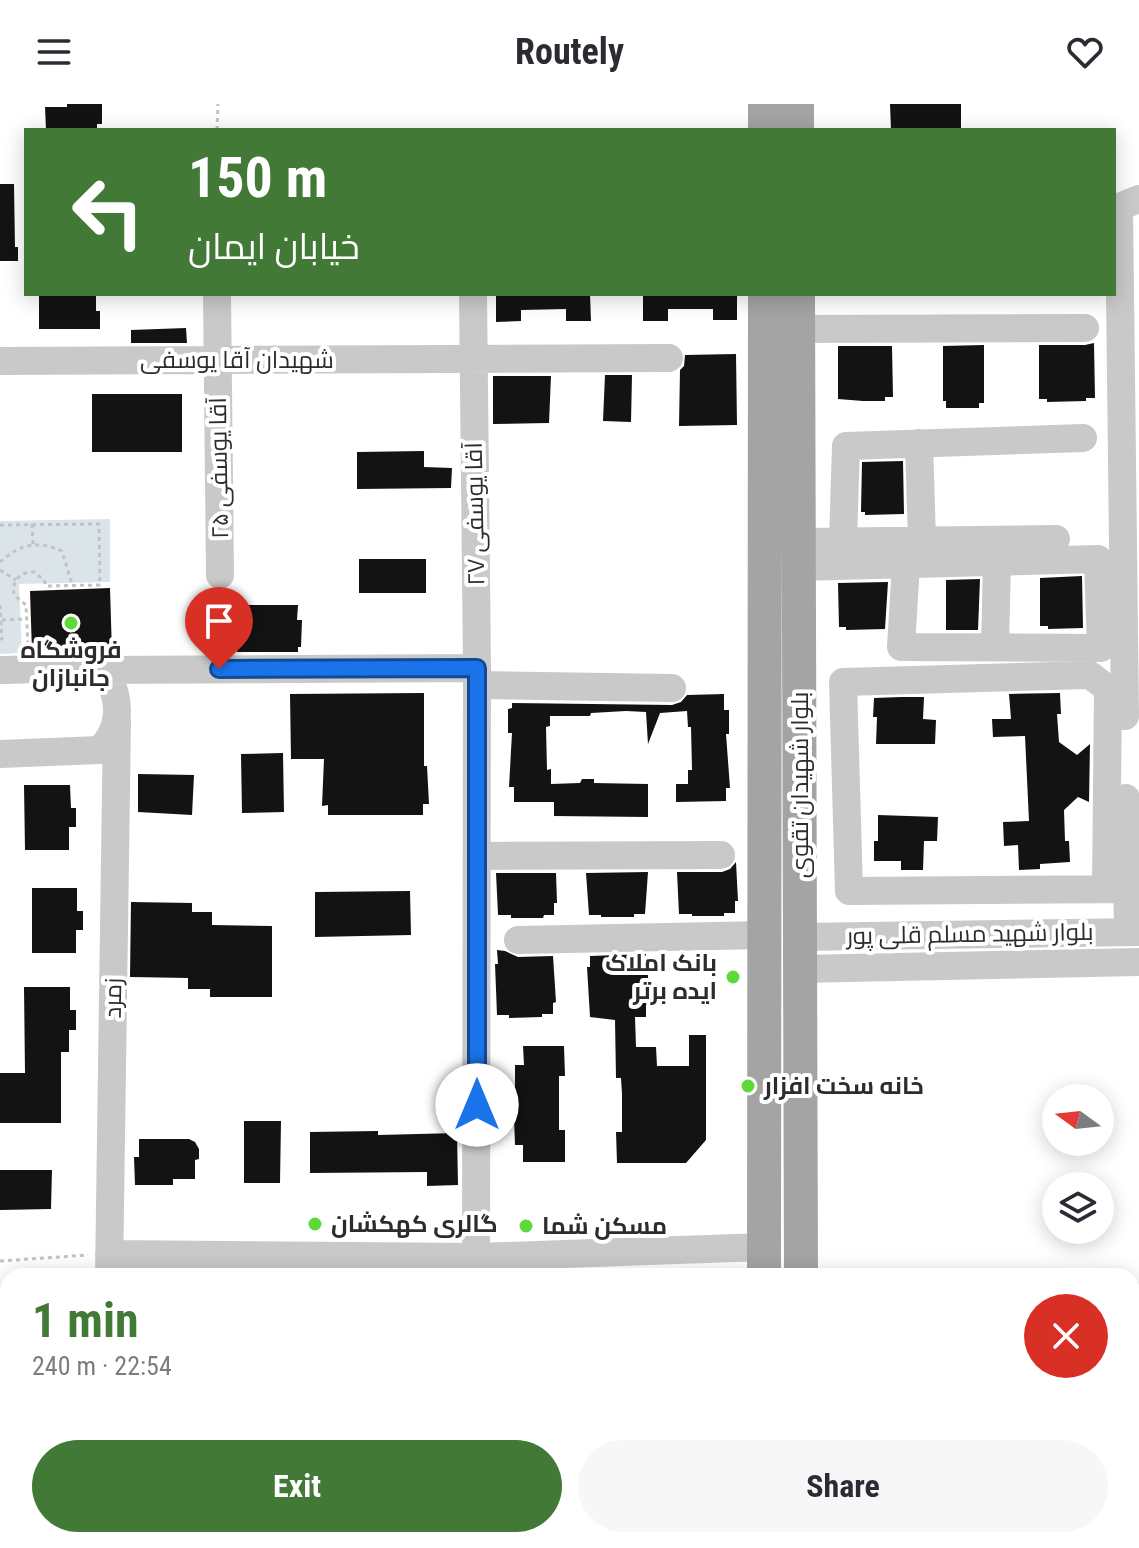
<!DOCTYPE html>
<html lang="en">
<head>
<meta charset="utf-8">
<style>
  body { margin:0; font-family:"Roboto Condensed",Cairo,sans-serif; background:#f7f7f7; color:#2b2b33; height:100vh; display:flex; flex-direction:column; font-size:30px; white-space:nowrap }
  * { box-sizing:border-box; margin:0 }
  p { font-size:26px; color:#7c7c81 }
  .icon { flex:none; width:44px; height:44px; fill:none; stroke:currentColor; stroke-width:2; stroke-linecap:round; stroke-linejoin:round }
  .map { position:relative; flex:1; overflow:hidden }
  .panel { position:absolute; left:0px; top:1164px; width:1140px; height:280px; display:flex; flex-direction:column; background:#fff; border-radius:24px 24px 0 0; box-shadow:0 4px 20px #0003 }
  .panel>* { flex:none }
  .banner { position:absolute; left:24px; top:24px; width:1092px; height:168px; border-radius:0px; box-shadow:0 4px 20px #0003; background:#427936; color:#fff; overflow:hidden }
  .needle { width:52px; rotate:285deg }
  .controls { position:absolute; left:1042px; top:980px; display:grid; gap:16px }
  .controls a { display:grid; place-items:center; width:72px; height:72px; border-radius:50%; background:#fff; box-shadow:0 4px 20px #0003; font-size:40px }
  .pin { position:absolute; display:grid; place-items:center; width:68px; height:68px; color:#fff; margin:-82px -34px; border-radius:50% 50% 50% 0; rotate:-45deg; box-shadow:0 0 8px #0007 }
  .pin .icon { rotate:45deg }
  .me { position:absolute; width:88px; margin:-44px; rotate:0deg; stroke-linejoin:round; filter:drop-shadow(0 0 6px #0008) }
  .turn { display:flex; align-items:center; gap:28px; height:168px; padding:0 32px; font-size:36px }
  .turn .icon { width:104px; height:104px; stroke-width:2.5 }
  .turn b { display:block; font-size:56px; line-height:68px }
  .round { display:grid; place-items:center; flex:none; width:84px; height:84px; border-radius:42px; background:#f7f7f7 }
  .head { display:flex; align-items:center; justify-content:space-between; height:136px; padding:0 32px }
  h1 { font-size:48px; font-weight:700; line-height:60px; color:#427936 }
  .action { display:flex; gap:16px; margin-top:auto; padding:16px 32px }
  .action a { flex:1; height:92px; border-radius:48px; background:#427936; color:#fff; font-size:32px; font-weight:700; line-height:92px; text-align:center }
  .action a+a { background:#f7f7f7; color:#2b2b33 }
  header { display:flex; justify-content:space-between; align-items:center; height:104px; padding:0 32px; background:#fff; font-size:36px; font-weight:700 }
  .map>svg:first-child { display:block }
  .green { fill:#dbe5e9 }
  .building { fill:#131313 }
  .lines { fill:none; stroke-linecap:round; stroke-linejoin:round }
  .path { stroke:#c3c3c3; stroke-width:3; stroke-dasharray:4 4; stroke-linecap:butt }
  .minor { stroke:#c9c9c9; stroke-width:28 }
  .major { stroke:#a4a4a4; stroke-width:34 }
  .route-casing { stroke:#114b97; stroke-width:20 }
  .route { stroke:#1a73e8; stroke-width:14 }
  .poi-dot { fill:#5dd939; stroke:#fff; stroke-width:3 }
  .labels { text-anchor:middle; stroke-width:8; stroke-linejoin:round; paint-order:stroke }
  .street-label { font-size:24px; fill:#2c2c2c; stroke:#fff }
  .poi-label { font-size:24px; font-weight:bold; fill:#2c2c2c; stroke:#fff; text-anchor:start }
</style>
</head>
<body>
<header><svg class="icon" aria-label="menu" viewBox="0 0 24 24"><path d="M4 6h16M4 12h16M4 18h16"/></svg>Routely<svg class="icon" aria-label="heart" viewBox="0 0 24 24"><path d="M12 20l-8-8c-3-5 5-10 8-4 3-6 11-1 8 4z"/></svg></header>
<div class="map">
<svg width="1139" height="1444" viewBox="0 0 1139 1444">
  <rect width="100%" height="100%" fill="#fff"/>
  <path class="green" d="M110 415V478L19 480 22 549 0 550V417Z"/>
  <path class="building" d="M67 0H102V20H97V26H46L45 3H67Z
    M890 0H961V26H891Z
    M0 80H14L15 143H18V157H0Z
    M39 190H96V207H100V225H39Z
    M496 190H590L591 217H566V205L521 206V217L496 218Z
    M643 190H737V216H713V205H668V217H643Z
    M186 224 187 239H131V226Z
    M1094 239 1095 294H1086V297L1047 298V295H1039V241H1085Z
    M984 241V299H979V304H946V297H943V242Z
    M838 242H892L893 293H885V297H863L838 295Z
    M736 250 737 321 679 322 680 266 684 262 685 251Z
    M605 271H632L631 318 603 317Z
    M493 272H551L549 319 493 320Z
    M92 290H182V348H92Z
    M424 347V363L452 364 451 384 357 385V348Z
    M903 357 904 410 865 411V408H861L862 358Z
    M359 455H426V489H359Z
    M1082 472 1083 524 1048 525V522H1040V474Z
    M980 475 978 526H946V476Z
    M888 478 885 525 846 526V523H839L838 479Z
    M110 484 112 549 32 548 30 487Z
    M237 501H298L297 516H302L301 543H298V548H237Z
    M424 589V662H427L429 700H423V711H328V701L322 702 324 655H291L290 590Z
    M1060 589 1061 610H1057L1059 638 1077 651 1090 640 1089 698 1078 693 1064 706 1065 737H1069L1070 758 1040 760V765L1019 766 1018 741 1004 742 1003 718 1029 717 1025 632 993 633 992 615H1011L1009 590Z
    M724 590V606H729V630H726L730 684H726V697L676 698V680H688V666H692L691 623H688L687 607 660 609 648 640 646 608 626 607 591 609 590 612H550V622L546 623 547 666 551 665V680L580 679 582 675H594V679L648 680V713L554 712V698H514V683H509L512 629H508V605L512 604V599L672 601 681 598 687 591Z
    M901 593H924L923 615 936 616 935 640H876L877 613H873L874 594Z
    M283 649 284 708 242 709 241 650Z
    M138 670 194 671 192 711 138 708Z
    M24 681H70L71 704H76V723H69V746H25Z
    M878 711 938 713 937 737H924L923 766H901V757H874V737H878Z
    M736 758 738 797H735V809H724V812H692V810H679L677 768H722L730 765Z
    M648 768 645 810H634V813H601V811H589L586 769Z
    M496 769H556L557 799H554V811H544L543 814H511V811H498Z
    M32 784H77V807H83V826H76V849H32Z
    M410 787 411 831 315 833V788Z
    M131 798 192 799V808H212V821L272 822V893H210V885H188V874L130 873Z
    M497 846 505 847 518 853 553 852 556 898 553 899V910H542V913L509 914V911H497L495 860H498Z
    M646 850V862H648V901H646V913H635L636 943H656L657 962H689V931H706V1036L686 1059H617L616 1028H622V990L621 974H616L615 916 590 913 587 863H590V852Z
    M24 883H70V906H76V926H69V948H61V1019H0V969H25Z
    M523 942H564L565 972H559V1026H565V1058H523V1041H515L513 987H515V961H524Z
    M244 1017H281L280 1079H244Z
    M378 1027V1031L457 1029 458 1081 427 1082V1068L310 1069V1028Z
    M139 1035H189L195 1038 199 1045V1055L195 1056V1075H173V1081H135L134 1053H139Z
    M0 1066H52L51 1105 0 1106Z"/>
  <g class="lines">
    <path class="path" d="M217 26 218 0
      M32 420 33 440
      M0 421 99 420 100 481 46 482 44 476 34 468C19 468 12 477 14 491L26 501 28 542
      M0 458C20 440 37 436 62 447L72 480
      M0 466 16 476
      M0 501 2 535H0
      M2 516 26 515
      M219 541 220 493
      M0 1157 88 1151"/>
    <path class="minor" d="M217 190 220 471
      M473 190 477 564 476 1172
      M798 225 1085 224
      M0 257 669 254
      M919 339 922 436
      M843 437 846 342 1083 334
      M799 438 1056 435
      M799 463 1098 455 1101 544 901 543 906 460
      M995 543 997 457
      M0 566C18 566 82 562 94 567 112 574 117 590 117 607 117 621 110 637 99 646L0 650
      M92 566 477 564
      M477 581 672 584
      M1125 612 1119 103 1139 95
      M1126 694 1128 828
      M477 752 721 751
      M1106 785 1108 585 1090 571 843 578 849 787 1139 785
      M800 833 1139 828
      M518 836 764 831
      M800 865 1139 858
      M109 1150 477 1153 764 1143
      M109 1172 117 616
      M0 1389H8
      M580 1436V1444
      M624 1436V1444
      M708 1436V1444
      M108 1444V1436
      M473 1444V1436
      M506 1444V1436"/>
    <path class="major" d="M797 0V26
      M765 26V0
      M798 190 801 1172
      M764 1172 765 190
      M802 1436V1444
      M763 1444V1436"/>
  </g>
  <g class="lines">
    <defs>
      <path id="route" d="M219 565 477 564V1001"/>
    </defs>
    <use href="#route" class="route-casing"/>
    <use href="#route" class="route"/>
  </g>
  <g class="poi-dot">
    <circle cx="71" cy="519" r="8"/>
    <circle cx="733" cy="873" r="8"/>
    <circle cx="748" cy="982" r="8"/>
    <circle cx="315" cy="1120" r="8"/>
    <circle cx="526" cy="1122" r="8"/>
  </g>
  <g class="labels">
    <g class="street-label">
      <text x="237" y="264">شهیدان آقا یوسفی</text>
      <text transform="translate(219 364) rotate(-91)" y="8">آقا یوسفی ۲۵</text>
      <text transform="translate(475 410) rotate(-91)" y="8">آقا یوسفی ۲۷</text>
      <text transform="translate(800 681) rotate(-90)" y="8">بلوار شهیدان تقوی</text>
      <text transform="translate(970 830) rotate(-1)" y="8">بلوار شهید مسلم قلی پور</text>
      <text transform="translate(113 894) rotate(-89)" y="8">زمرد</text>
    </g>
    <g class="poi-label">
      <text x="71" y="554" text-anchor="middle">فروشگاه<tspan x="71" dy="28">جانبازان</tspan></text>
      <text x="717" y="867" text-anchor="end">بانک املاک<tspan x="717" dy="28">ایده برتر</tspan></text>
      <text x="764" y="990">خانه سخت افزار</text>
      <text x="331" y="1128">گالری کهکشان</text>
      <text x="542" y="1130">مسکن شما</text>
    </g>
  </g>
</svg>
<div class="controls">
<a><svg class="needle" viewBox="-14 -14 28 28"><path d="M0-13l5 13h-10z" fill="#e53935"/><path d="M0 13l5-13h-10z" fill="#7c7c81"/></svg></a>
<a><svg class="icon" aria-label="layers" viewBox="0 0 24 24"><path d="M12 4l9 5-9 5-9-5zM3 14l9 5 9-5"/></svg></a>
</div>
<div class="pin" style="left:219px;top:565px;background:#d93025"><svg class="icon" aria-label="arrive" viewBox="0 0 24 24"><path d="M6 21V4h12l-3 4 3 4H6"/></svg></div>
<svg class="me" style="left:477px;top:1001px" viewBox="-20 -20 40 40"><circle r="19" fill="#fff"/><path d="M0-13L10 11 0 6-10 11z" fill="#1a73e8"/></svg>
<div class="banner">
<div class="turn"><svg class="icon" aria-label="left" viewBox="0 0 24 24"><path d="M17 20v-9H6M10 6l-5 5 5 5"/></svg><div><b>150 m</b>خیابان ایمان</div></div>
</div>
<section class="panel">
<div class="head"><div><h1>1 min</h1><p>240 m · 22:54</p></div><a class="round" style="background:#d93025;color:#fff"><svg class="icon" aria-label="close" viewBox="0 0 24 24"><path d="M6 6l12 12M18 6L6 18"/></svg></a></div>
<div class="action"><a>Exit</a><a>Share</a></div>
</section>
</div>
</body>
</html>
